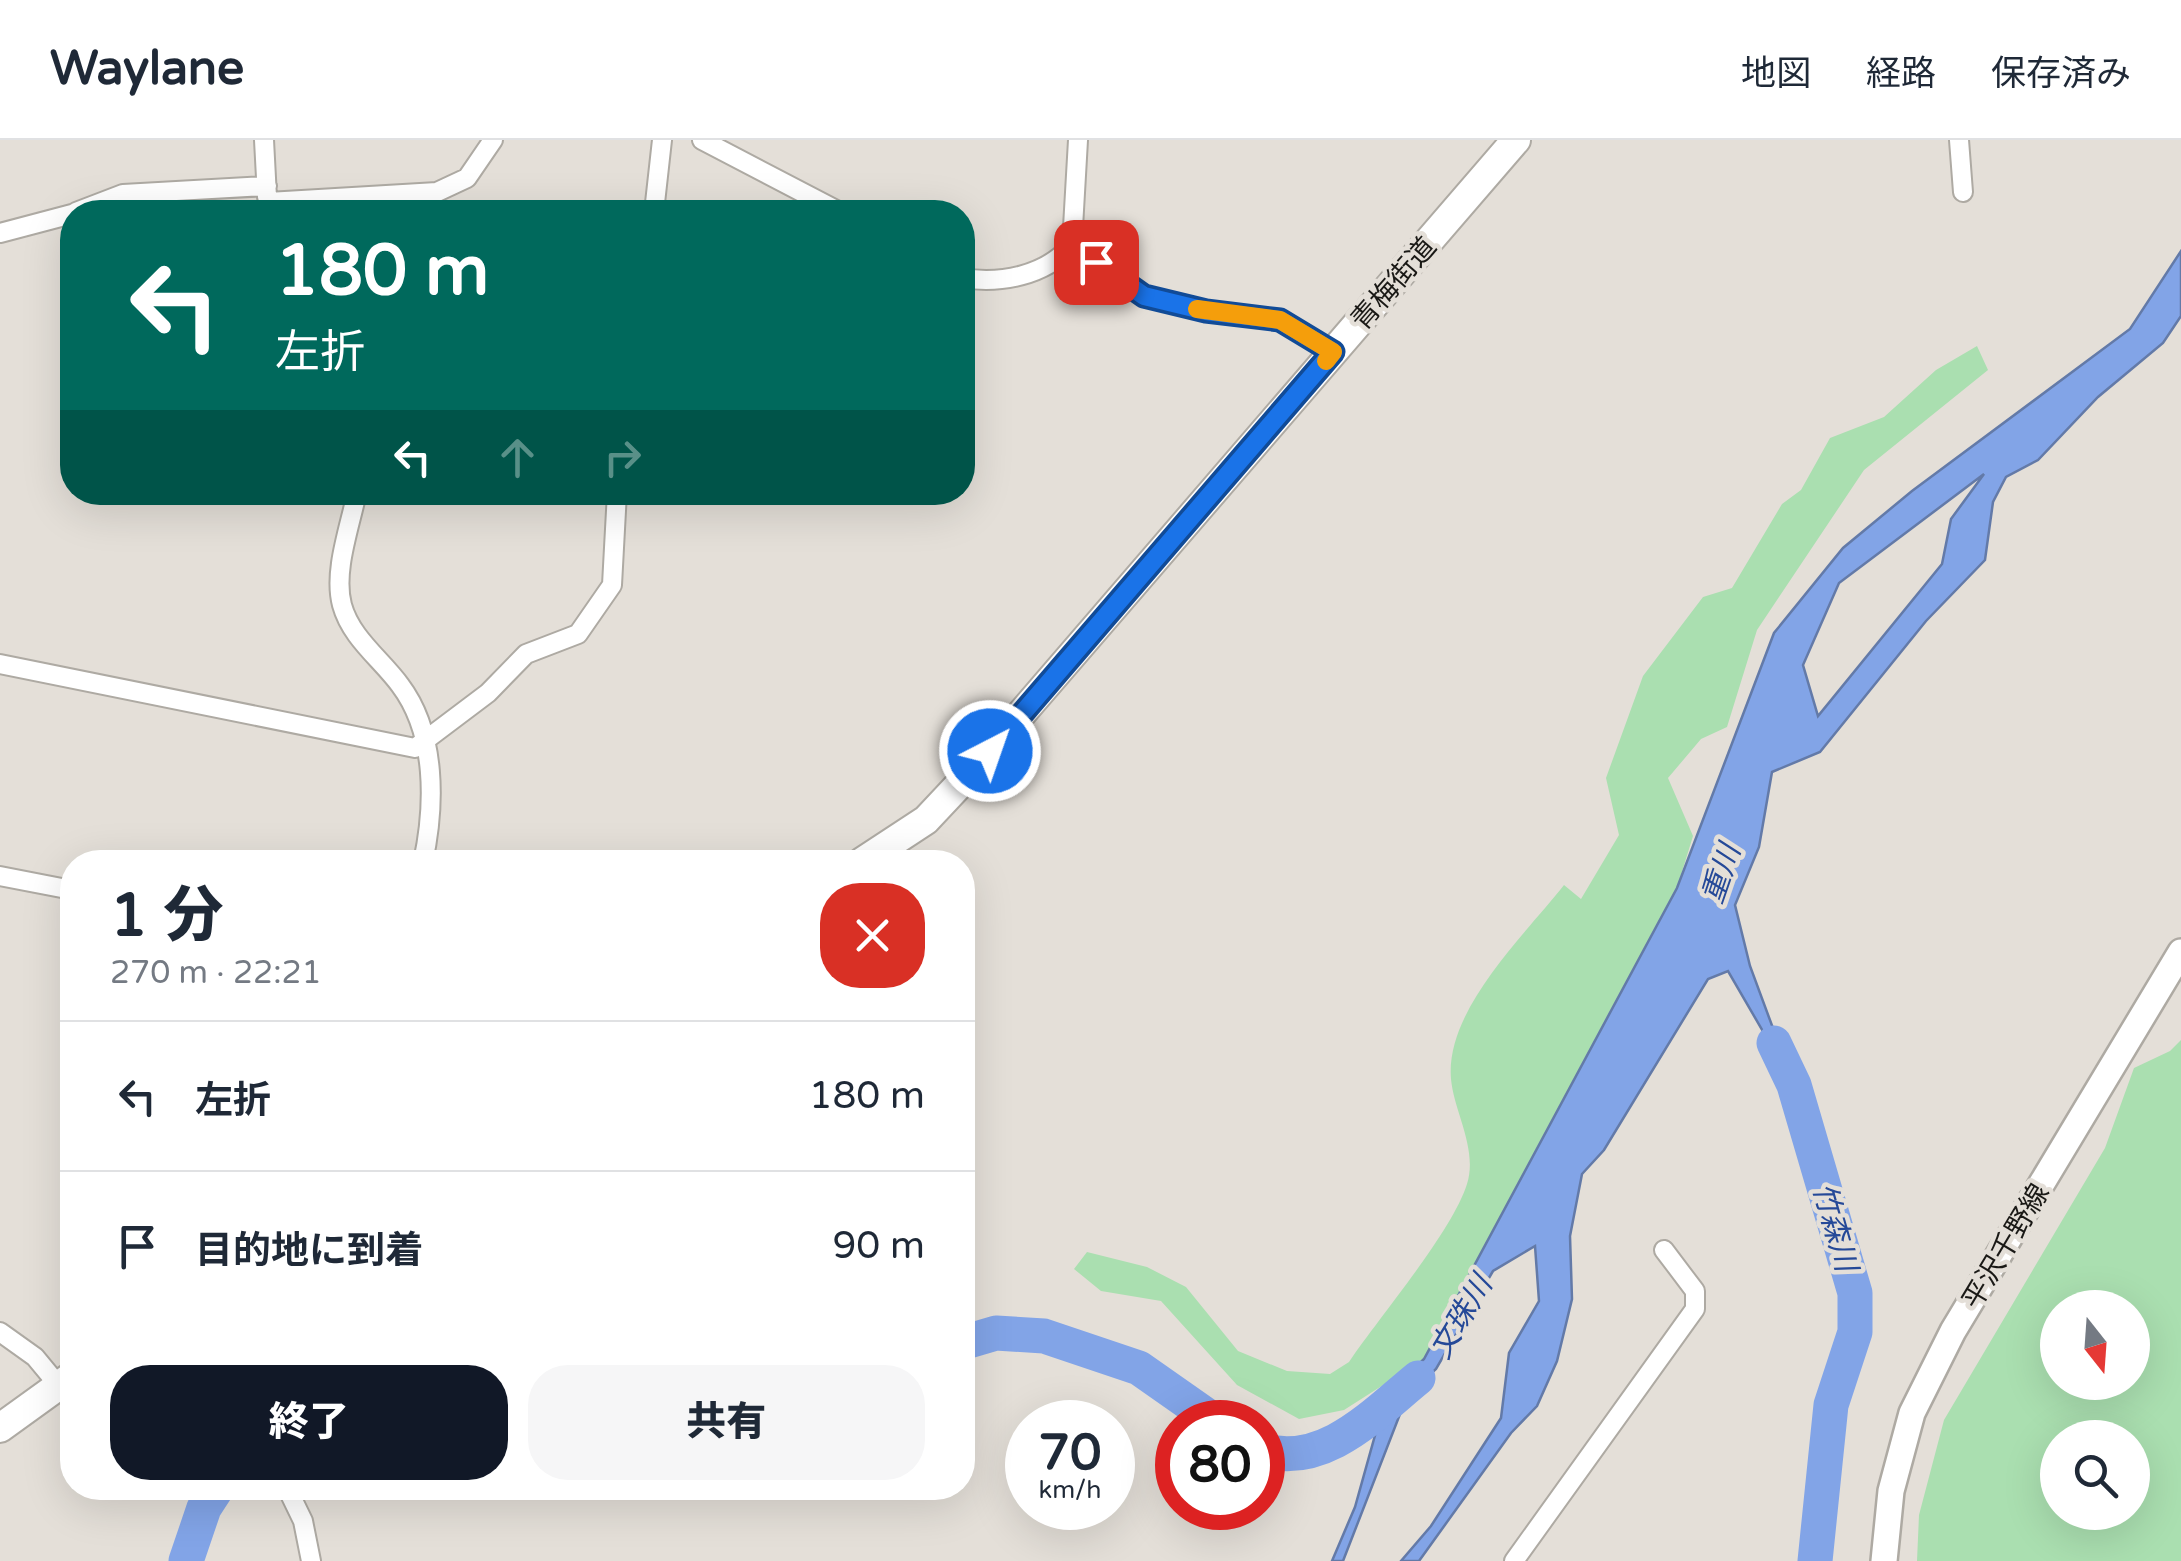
<!DOCTYPE html>
<html lang="ja">
<head>
<meta charset="utf-8">
<style>
  body { margin:0; font-family:"Varela Round","Noto Sans JP",sans-serif; background:#f6f6f7; color:#1f2937; height:100vh; display:flex; flex-direction:column; font-size:38px; white-space:nowrap }
  * { box-sizing:border-box; margin:0 }
  p { font-size:32px; color:#747a83 }
  .icon { flex:none; width:55px; height:55px; fill:none; stroke:currentColor; stroke-width:2; stroke-linecap:round; stroke-linejoin:round }
  .map { position:relative; flex:1; overflow:hidden }
  .sheet { position:absolute; left:60px; top:710px; width:915px; height:650px; display:flex; flex-direction:column; background:#fff; border-radius:40px; box-shadow:0 10px 40px #0002 }
  .sheet>* { flex:none }
  .hud { position:absolute; left:60px; top:60px; width:915px; height:305px; border-radius:40px; box-shadow:0 10px 40px #0002; background:#00695c; color:#fff; overflow:hidden }
  .needle { width:65px; rotate:163deg }
  .controls { position:absolute; left:2040px; top:1150px; display:grid; gap:20px }
  .controls a { display:grid; place-items:center; width:110px; height:110px; border-radius:50%; background:#fff; box-shadow:0 10px 40px #0002; font-size:50px }
  .speed { position:absolute; left:1005px; top:1260px; display:flex; gap:20px; font-size:50px; font-weight:700; text-align:center }
  .speed>* { display:grid; place-content:center; width:130px; height:130px; border-radius:50%; background:#fff; box-shadow:0 10px 40px #0002; line-height:1 }
  .speed small { font-size:25px; font-weight:400 }
  .speed .limit { border:15px solid #d22; background:#fff; color:#111 }
  .pin { position:absolute; display:grid; place-items:center; width:85px; height:85px; color:#fff; margin:-42px; border-radius:20px; box-shadow:0 5px 15px #0006 }
  .me { position:absolute; width:110px; margin:-55px; rotate:41deg; stroke-linejoin:round; filter:drop-shadow(0 0 8px #0008) }
  .turn { display:flex; align-items:center; gap:35px; height:210px; padding:0 50px; font-size:45px }
  .turn .icon { width:130px; height:130px; stroke-width:2.5 }
  .turn b { display:block; font-size:70px; line-height:85px }
  .lanes { display:flex; align-items:center; height:95px; padding:0 50px; background:#0003; justify-content:center; gap:50px; direction:ltr }
  .lanes .off { opacity:.35 }
  .round { display:grid; place-items:center; flex:none; width:105px; height:105px; border-radius:40px; background:#f6f6f7 }
  .headline { display:flex; align-items:center; justify-content:space-between; height:170px; padding:0 50px }
  h1 { font-size:60px; font-weight:800; line-height:75px }
  .cta { display:flex; gap:20px; margin-top:auto; padding:20px 50px }
  .cta a { flex:1; height:115px; border-radius:40px; background:#111827; color:#fff; font-size:40px; font-weight:800; line-height:115px; text-align:center }
  .cta a+a { background:#f6f6f7; color:#1f2937 }
  ul { padding:0; list-style:none }
  li { display:flex; align-items:center; gap:30px; height:150px; padding:0 50px; border-top:2px solid #e0e1e3 }
  li div { flex:1 }
  li b { display:block; font-size:38px }
  li em { font-style:normal }
  header { display:flex; align-items:center; gap:60px; box-sizing:border-box; height:140px; padding:0 50px; background:#fff; border-bottom:2px solid #e0e1e3 }
  header strong { font-size:48px }
  nav { display:flex; gap:55px; margin-inline-start:auto; font-size:35px }
  .map>svg:first-child { display:block }
  .green { fill:#aadfb0; fill-rule:evenodd }
  .water { fill:#82a4e7; stroke:#637aa8; stroke-width:2.5; fill-rule:evenodd }
  .lines { fill:none; stroke-linecap:round; stroke-linejoin:round }
  .river { stroke:#82a4e7; stroke-width:35 }
  .minor-casing { stroke:#aeaaa3; stroke-width:22 }
  .secondary-casing { stroke:#aeaaa3; stroke-width:30 }
  .trunk-casing { stroke:#aeaaa3; stroke-width:32 }
  .minor { stroke:#fff; stroke-width:18 }
  .secondary { stroke:#fff; stroke-width:25 }
  .trunk { stroke:#fff; stroke-width:28 }
  .route-casing { stroke:#114b97; stroke-width:25 }
  .route { stroke:#1a73e8; stroke-width:18 }
  .slow { stroke:#f59e0b; stroke-width:18 }
  .labels { text-anchor:middle; stroke-width:9; stroke-linejoin:round; paint-order:stroke }
  .street-label { font-size:28px; fill:#1a1916; stroke:#e4dfd8 }
  .water-label { font-size:30px; font-style:italic; fill:#254998; stroke:#e4dfd8 }
</style>
</head>
<body>
<header>
<strong>Waylane</strong>
<nav><a>地図</a><a>経路</a><a>保存済み</a></nav>
</header>
<div class="map">
<svg width="2181" height="1421" viewBox="0 0 2181 1421">
  <rect width="100%" height="100%" fill="#e4dfd8"/>
  <path class="green" d="M1977 206 1988 230 1864 330 1757 490 1727 587 1701 599 1668 638 1693 696 1677 748 1424 1219 1344 1270 1299 1279 1237 1245 1161 1161 1101 1151 1074 1129 1087 1112 1147 1127 1186 1147 1238 1211 1287 1231 1330 1234 1349 1222C1380 1176 1452 1092 1467 1044 1478 1009 1454 972 1451 939 1445 870 1524 796 1564 745L1581 759 1619 695 1606 638 1643 536 1703 457 1732 448 1782 364 1801 350 1830 298 1884 277 1936 230Z
    M2181 900V1421H1917L1919 1375 1944 1280 2105 1008 2134 928 2170 911ZM2058 1168H2132V1242H2058ZM2058 1298H2132V1372H2058Z"/>
  <path class="water" d="M2181 111V176L2163 203 2098 257 2038 320 2006 337 1993 362 1985 420 1926 481 1820 612 1772 632 1759 707 1735 765 1750 826 1794 945 1728 831 1708 839 1604 1010 1582 1034 1570 1096 1572 1159 1557 1221 1537 1266 1511 1293 1419 1421H1401L1431 1386 1501 1278 1509 1213 1539 1161 1535 1106 1493 1131 1436 1229 1407 1256 1343 1421H1332L1355 1367 1386 1256 1424 1219 1677 748 1774 493 1843 408 1912 351 2130 189ZM1984 334 1951 379 1942 424 1818 576 1803 525 1839 443Z"/>
  <g class="lines">
    <path class="river" d="M1774 903 1794 945 1855 1153V1192L1831 1265 1815 1421
      M962 1203 996 1193 1044 1196 1139 1228 1216 1282
      M1262 1310C1324 1329 1375 1273 1418 1238
      M186 1421 204 1368 217 1348"/>
    <defs>
      <path id="minor" d="M264 0 267 57
        M702 0 840 72
        M1959 0 1963 52
        M268 62 437 52 467 38 493 0
        M76 72 123 54 267 46
        M654 72 662 0
        M0 93 72 74
        M1072 105 1144 156 1206 171 1280 180 1333 213
        M962 138C1001 144 1045 136 1072 105L1078 0
        M357 352C350 387 333 431 342 465 351 498 381 519 400 545 437 594 435 666 423 722
        M0 524 415 608 488 553 526 514 578 494 612 445 617 352
        M0 736 72 750
        M0 1192 35 1217 59 1246
        M287 1348 303 1381 311 1421
        M1514 1421 1695 1169V1151L1664 1110"/>
      <path id="secondary" d="M1884 1421 1891 1351 1912 1273 1953 1191 2181 812"/>
      <path id="trunk" d="M862 722 926 680 972 631 1516 0
        M0 1288 72 1236"/>
    </defs>
    <use href="#minor" class="minor-casing"/>
    <use href="#secondary" class="secondary-casing"/>
    <use href="#trunk" class="trunk-casing"/>
    <use href="#minor" class="minor"/>
    <use href="#secondary" class="secondary"/>
    <use href="#trunk" class="trunk"/>
  </g>
  <g class="lines">
    <defs>
      <path id="route" d="M990 611 1333 212 1280 180 1206 171 1144 156 1096 122"/>
    </defs>
    <use href="#route" class="route-casing"/>
    <use href="#route" class="route"/>
    <path class="slow" d="M1197 169 1280 180 1333 212 1326 221"/>
  </g>
  <g class="labels">
    <g class="street-label">
      <text transform="translate(1393 143) rotate(-49)" y="10">青梅街道</text>
      <text transform="translate(2005 1106) rotate(-59)" y="10">平沢千野線</text>
    </g>
    <g class="water-label">
      <text transform="translate(1721 734) rotate(-71)" y="10">重川</text>
      <text transform="translate(1835 1087) rotate(74)" y="10">竹森川</text>
      <text transform="translate(1461 1177) rotate(-59)" y="10">文珠川</text>
    </g>
  </g>
</svg>
<div class="controls">
<a><svg class="needle" viewBox="-14 -14 28 28"><path d="M0-13l5 13h-10z" fill="#e53935"/><path d="M0 13l5-13h-10z" fill="#747a83"/></svg></a>
<a><svg class="icon" aria-label="search" viewBox="0 0 24 24"><circle cx="10" cy="10" r="6"/><path d="M15 15l6 6"/></svg></a>
</div>
<div class="speed"><div>70<small>km/h</small></div><div class="limit">80</div></div>
<div class="pin" style="left:1096px;top:122px;background:#d93025"><svg class="icon" aria-label="arrive" viewBox="0 0 24 24"><path d="M6 21V4h12l-3 4 3 4H6"/></svg></div>
<svg class="me" style="left:990px;top:611px" viewBox="-20 -20 40 40"><circle r="17" fill="#1a73e8" stroke="#fff" stroke-width="3"/><path d="M0-11L8 9 0 5-8 9z" fill="#fff"/></svg>
<div class="hud">
<div class="turn"><svg class="icon" aria-label="left" viewBox="0 0 24 24"><path d="M17 20v-9H6M10 6l-5 5 5 5"/></svg><div><b>180 m</b>左折</div></div>
<div class="lanes"><svg class="icon" aria-label="left" viewBox="0 0 24 24"><path d="M17 20v-9H6M10 6l-5 5 5 5"/></svg><svg class="icon off" aria-label="ahead" viewBox="0 0 24 24"><path d="M12 20V5M6 11l6-6 6 6"/></svg><svg class="icon off" aria-label="right" viewBox="0 0 24 24"><path d="M7 20v-9h11M14 6l5 5-5 5"/></svg></div>
</div>
<section class="sheet">
<div class="headline"><div><h1>1 分</h1><p>270 m · 22:21</p></div><a class="round" style="background:#d93025;color:#fff"><svg class="icon" aria-label="close" viewBox="0 0 24 24"><path d="M6 6l12 12M18 6L6 18"/></svg></a></div>
<ul>
<li><svg class="icon" aria-label="left" viewBox="0 0 24 24"><path d="M17 20v-9H6M10 6l-5 5 5 5"/></svg><div><b>左折</b></div><em>180 m</em></li>
<li><svg class="icon" aria-label="arrive" viewBox="0 0 24 24"><path d="M6 21V4h12l-3 4 3 4H6"/></svg><div><b>目的地に到着</b></div><em>90 m</em></li>
</ul>
<div class="cta"><a>終了</a><a>共有</a></div>
</section>
</div>
</body>
</html>
